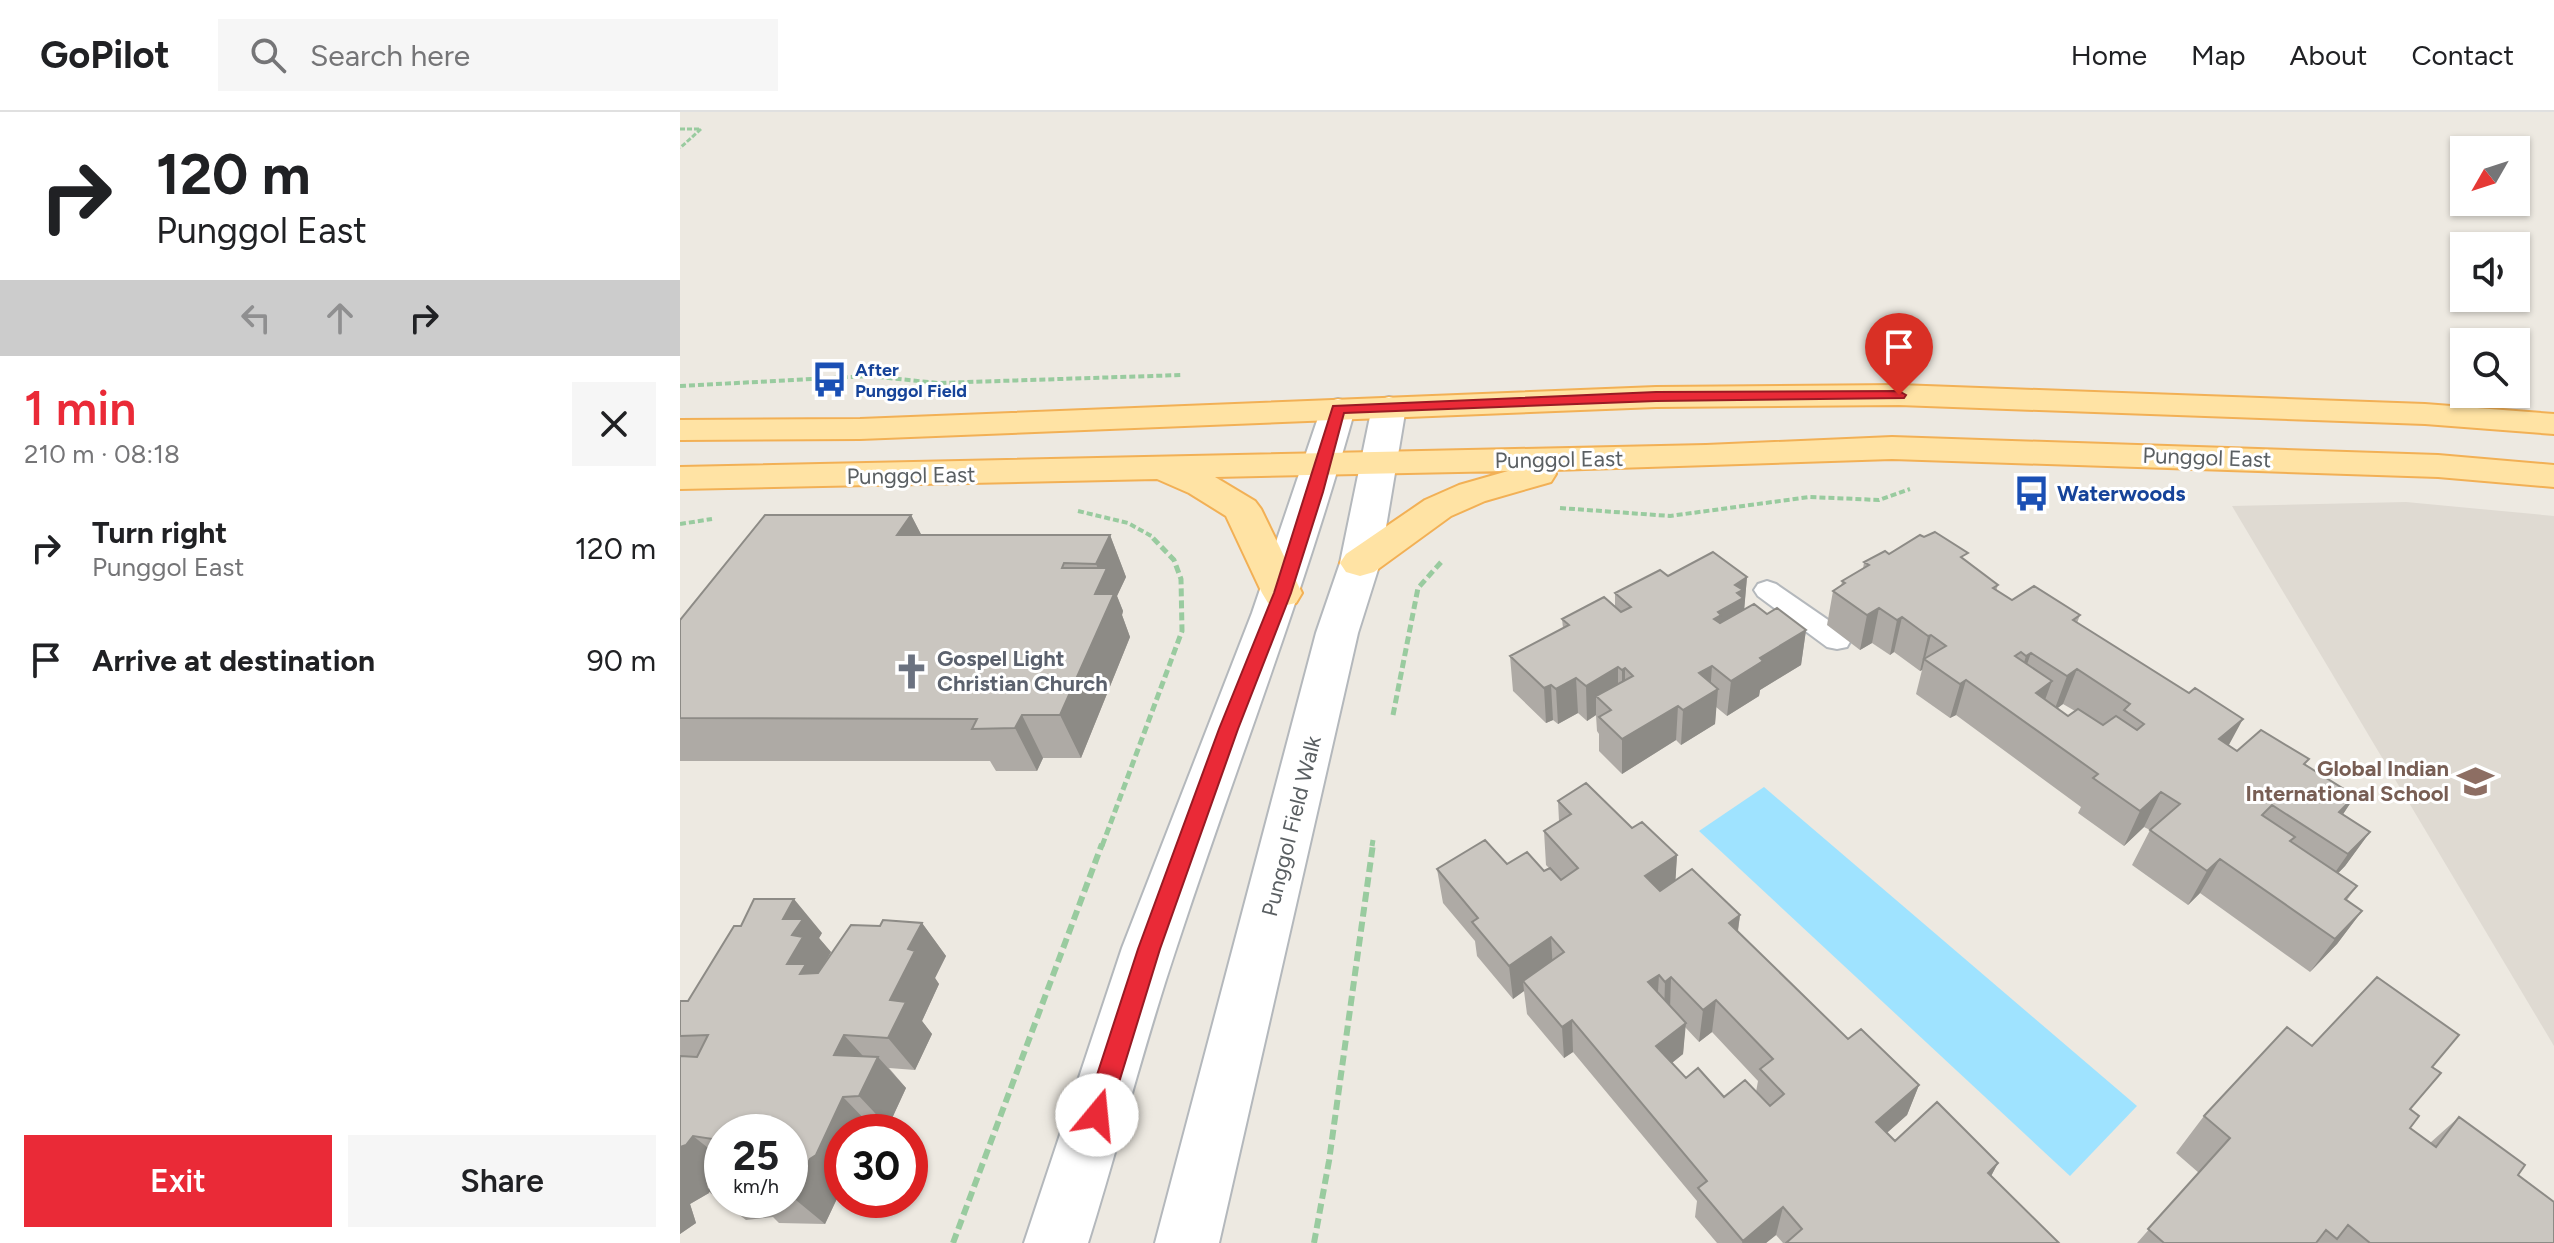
<!DOCTYPE html>
<html lang="en">
<head>
<meta charset="utf-8">
<style>
  body { margin:0; font-family:Figtree,sans-serif; background:#f6f6f6; color:#202124; height:100vh; display:flex; flex-direction:column; font-size:30px; white-space:nowrap }
  * { box-sizing:border-box; margin:0 }
  p { font-size:26px; color:#757577 }
  .icon { flex:none; width:44px; height:44px; fill:none; stroke:currentColor; stroke-width:2; stroke-linecap:round; stroke-linejoin:round }
  .map { position:relative; flex:1; overflow:hidden }
  .drawer { display:flex; flex-direction:column; background:#fff; width:680px }
  .drawer>* { flex:none }
  .guide { background:#fff; color:#202124; overflow:hidden }
  .needle { width:52px; rotate:231deg }
  .tools { position:absolute; left:1770px; top:24px; display:grid; gap:16px }
  .tools a { display:grid; place-items:center; width:80px; height:80px; border-radius:0px; background:#fff; box-shadow:0 2px 6px #0004; font-size:40px }
  .speed { position:absolute; left:24px; top:1002px; display:flex; gap:16px; font-size:40px; font-weight:700; text-align:center }
  .speed>* { display:grid; place-content:center; width:104px; height:104px; border-radius:50%; background:#fff; box-shadow:0 2px 6px #0004; line-height:1 }
  .speed small { font-size:20px; font-weight:400 }
  .speed .limit { border:12px solid #d22; background:#fff; color:#111 }
  .pin { position:absolute; display:grid; place-items:center; width:68px; height:68px; color:#fff; margin:-82px -34px; border-radius:50% 50% 50% 0; rotate:-45deg; box-shadow:0 0 8px #0007 }
  .pin .icon { rotate:45deg }
  .me { position:absolute; width:88px; margin:-44px; rotate:17deg; stroke-linejoin:round; filter:drop-shadow(0 0 6px #0008) }
  .turn { display:flex; align-items:center; gap:28px; height:168px; padding:0 24px; font-size:36px }
  .turn .icon { width:104px; height:104px; stroke-width:2.5 }
  .turn b { display:block; font-size:56px; line-height:68px }
  .lanes { display:flex; align-items:center; height:76px; padding:0 24px; background:#0003; justify-content:center; gap:40px; direction:ltr }
  .lanes .off { opacity:.35 }
  .round { display:grid; place-items:center; flex:none; width:84px; height:84px; border-radius:0px; background:#f6f6f6 }
  .headline { display:flex; align-items:center; justify-content:space-between; height:136px; padding:0 24px }
  h1 { font-size:48px; font-weight:600; line-height:60px; color:#ea2a37 }
  .button { display:flex; gap:16px; margin-top:auto; padding:16px 24px }
  .button a { flex:1; height:92px; border-radius:0px; background:#ea2a37; color:#fff; font-size:32px; font-weight:600; line-height:92px; text-align:center }
  .button a+a { background:#f6f6f6; color:#202124 }
  ul { padding:0; list-style:none }
  li { display:flex; align-items:center; gap:24px; height:112px; padding:0 24px }
  li div { flex:1 }
  li b { display:block; font-size:30px }
  li em { font-style:normal }
  header { display:flex; align-items:center; gap:48px; box-sizing:border-box; height:112px; padding:0 40px; background:#fff; border-bottom:2px solid #e0e0e0 }
  header strong { font-size:38px }
  nav { display:flex; gap:44px; margin-inline-start:auto; font-size:28px }
  .search { width:560px; height:72px; background:#f6f6f6; display:flex; align-items:center; gap:20px; box-sizing:border-box; padding:0 28px; border-radius:0px; color:#757577; font-size:30px }
  main { display:flex; flex:1; min-height:0 }
  .map>svg:first-child { display:block }
  .education { fill:#dfdad2 }
  .water { fill:#9fe3ff }
  .lines { fill:none; stroke-linecap:round; stroke-linejoin:round }
  .service-casing { stroke:#b4b8bc; stroke-width:4 }
  .minor-casing { stroke:#b4b8bc; stroke-width:4 }
  .primary-casing { stroke:#f2b055; stroke-width:4 }
  .path-far3 { stroke:#99cb9f; stroke-width:3; stroke-dasharray:5 2; stroke-linecap:butt }
  .path-far2 { stroke:#99cb9f; stroke-width:4; stroke-dasharray:6 3; stroke-linecap:butt }
  .path-far1 { stroke:#99cb9f; stroke-width:5; stroke-dasharray:8 4; stroke-linecap:butt }
  .path { stroke:#99cb9f; stroke-width:6; stroke-dasharray:10 5; stroke-linecap:butt }
  .service { fill:#fff; fill-rule:evenodd }
  .minor { fill:#fff; fill-rule:evenodd }
  .primary { fill:#ffe3a4; fill-rule:evenodd }
  .wall { fill:#aeaaa5; fill-rule:evenodd }
  .shaded-wall { fill:#8d8b86 }
  .building { fill:#cac6c0; stroke:#8d8b86; stroke-width:2; fill-rule:evenodd }
  .route { fill:#ea2a37; stroke:#981b24; stroke-width:2 }
  .labels { text-anchor:middle; stroke-width:6; stroke-linejoin:round; paint-order:stroke }
  .far-transit-label { font-size:18px; font-weight:bold; fill:#164399; stroke:#fff; text-anchor:start }
  .street-label { font-size:22px; fill:#5a5f62; stroke:#fff }
  .transit-label { font-size:22px; font-weight:bold; fill:#164399; stroke:#fff; text-anchor:start }
  .worship-label { font-size:22px; font-weight:bold; fill:#5b616d; stroke:#fff; text-anchor:start }
  .education-label { font-size:22px; font-weight:bold; fill:#785e54; stroke:#fff; text-anchor:end }
</style>
</head>
<body>
<header>
<strong>GoPilot</strong>
<div class="search"><svg class="icon" aria-label="search" viewBox="0 0 24 24"><circle cx="10" cy="10" r="6"/><path d="M15 15l6 6"/></svg>Search here</div>
<nav><a>Home</a><a>Map</a><a>About</a><a>Contact</a></nav>
</header>
<main>
<section class="drawer">
<div class="guide">
<div class="turn"><svg class="icon" aria-label="right" viewBox="0 0 24 24"><path d="M7 20v-9h11M14 6l5 5-5 5"/></svg><div><b>120 m</b>Punggol East</div></div>
<div class="lanes"><svg class="icon off" aria-label="left" viewBox="0 0 24 24"><path d="M17 20v-9H6M10 6l-5 5 5 5"/></svg><svg class="icon off" aria-label="ahead" viewBox="0 0 24 24"><path d="M12 20V5M6 11l6-6 6 6"/></svg><svg class="icon" aria-label="right" viewBox="0 0 24 24"><path d="M7 20v-9h11M14 6l5 5-5 5"/></svg></div>
</div>
<div class="headline"><div><h1>1 min</h1><p>210 m · 08:18</p></div><a class="round"><svg class="icon" aria-label="close" viewBox="0 0 24 24"><path d="M6 6l12 12M18 6L6 18"/></svg></a></div>
<ul>
<li><svg class="icon" aria-label="right" viewBox="0 0 24 24"><path d="M7 20v-9h11M14 6l5 5-5 5"/></svg><div><b>Turn right</b><p>Punggol East</p></div><em>120 m</em></li>
<li><svg class="icon" aria-label="arrive" viewBox="0 0 24 24"><path d="M6 21V4h12l-3 4 3 4H6"/></svg><div><b>Arrive at destination</b></div><em>90 m</em></li>
</ul>
<div class="button"><a>Exit</a><a>Share</a></div>
</section>
<div class="map">
<svg width="1874" height="1131" viewBox="0 0 1874 1131">
  <rect width="100%" height="100%" fill="#ede9e1"/>
  <path class="education" d="M1726 390 1874 404V934L1552 394Z"/>
  <path class="water" d="M1084 675 1457 994 1390 1064 1019 719Z"/>
  <g class="lines">
    <defs>
      <path id="service" d="M1087 469 1096 472 1167 521 1171 528 1167 535 1157 537 1147 535 1078 484 1074 478 1078 472Z"/>
      <path id="minor" d="M709 285 721 288 726 295 700 451 678 521 539 1131H475L636 521 660 451 692 295 697 288Z
        M658 287 670 290 675 297C625 479 556 654 497 834 464 932 439 1032 408 1131H344L442 836 572 501 641 297 646 290Z"/>
      <path id="primary" d="M1219 273 1745 292 1874 302V322L1745 312 1219 293 976 295 180 327 0 328V308L180 307 976 275Z
        M1212 325 1758 343 1874 353V375L1758 365 1212 347 874 358 876 362 871 370 805 389 771 404 694 460 680 464 666 460 660 451 666 442 745 388 779 373 828 359 535 365 575 389 581 397 622 481 616 491 602 494 588 491 582 481 546 404 509 381 477 367 0 377V355L1026 333Z"/>
    </defs>
    <use href="#service" class="service-casing"/>
    <use href="#minor" class="minor-casing"/>
    <use href="#primary" class="primary-casing"/>
    <path class="path-far3" d="M0 17H21L0 36"/>
    <path class="path-far2" d="M0 274 189 264 258 271 502 263
      M880 396 990 404 1129 385 1199 388 1230 377
      M398 399 448 411 473 425
      M0 412 32 407"/>
    <path class="path-far1" d="M713 603 738 476 763 448
      M422 734 502 519 501 467 494 448 470 423
      M692 734 693 728"/>
    <path class="path" d="M273 1131 422 732
      M634 1131 649 1049 693 732"/>
    <use href="#service" class="service"/>
    <use href="#minor" class="minor"/>
    <use href="#primary" class="primary"/>
  </g>
  <path class="wall" d="M231 403 241 423H430L446 465 437 484 443 499 442 503 450 525 401 646H363L357 659H316L310 649H0V508Z
    M1244 425 1286 449 1318 473 1316 479 1332 488 1400 503 1397 511 1549 634 1557 639 1626 653 1675 684 1663 702 1690 720 1665 754 1658 761 1677 774 1667 788 1682 799 1657 832 1630 860 1520 781 1508 793 1452 753 1470 718 1464 715 1444 734 1398 701 1401 695 1276 603 1270 606 1236 582 1242 558 1240 559 1214 540 1210 543 1192 531 1180 538 1147 513 1153 479 1161 474 1162 469 1183 457 1184 450 1209 442ZM1383 592 1395 599 1388 604 1377 596Z
    M988 464 1067 465 1064 497 1087 502 1126 518 1121 553 1080 578 1079 584 1047 604 1036 595 1035 612 1001 633 996 628 942 662 919 639V622L917 619 916 603 907 609 898 601 878 612 873 608 866 611 833 579 830 544 883 516 882 507 935 495V481Z
    M878 689 952 716 997 743 995 769 1060 803 1058 820 1168 927 1239 973 1227 1003 1207 1021 1215 1029 1318 1051 1311 1064 1379 1131H1103L1096 1123 1086 1131H1037L1015 1105 1017 1089 893 940 884 946 847 902 844 879 833 887 797 844 795 829 763 791 757 757 827 752 864 759 869 756 866 753 864 719 879 709ZM1005 915 1019 930 1032 920 1078 969 1076 980 1044 985 1006 966 992 951 1003 942Z
    M242 811 266 844 255 866 259 872 242 909 252 922 235 958 209 956 226 976 208 1015 193 1016 162 1076 145 1112 99 1111 93 1105 66 1108 29 1080V1081L10 1092 16 1111 0 1122V889H8L142 821 139 826 151 840 145 851 200 814ZM42 1020H110V1088H42ZM37 1064 29 1079 26 1068Z
    M1632 934 1752 955 1730 997V1016L1750 1031 1779 1005 1838 1063 1874 1131H1457L1519 1061 1496 1041 1524 1004Z"/>
  <path class="shaded-wall" d="M231 403 253 445 217 423Z
    M430 423 446 465 437 484 443 499 442 503 450 525 401 646 380 603 415 482 422 466 416 452Z
    M1067 465 1064 500 1060 521 1034 507 1055 473Z
    M1199 496 1192 531 1180 538 1187 503Z
    M1222 505 1214 540 1210 543 1217 508Z
    M1126 518 1121 553 1080 578 1079 584 1047 604 1051 569 1080 546Z
    M1251 523 1242 558 1240 559 1248 524Z
    M1351 541 1339 575 1335 579 1346 544Z
    M1032 554 1030 582 1038 577 1035 612 1001 633 1003 598 1019 561Z
    M938 555V590L916 584V603L907 609 906 574Z
    M945 556V591L942 593V558Z
    M1397 557 1383 592 1374 599 1387 564Z
    M896 566 898 601 878 612 876 577Z
    M1286 568 1276 603 1270 606 1280 572Z
    M1372 569 1359 604 1356 581Z
    M871 573 873 608 866 611 864 576Z
    M998 594 996 628 942 662V627Z
    M342 603 363 646 357 659 335 616Z
    M1563 607 1544 642 1539 627Z
    M1481 680 1464 715 1444 734 1460 699Z
    M1675 684 1652 719 1659 700Z
    M1690 720 1665 754 1644 776 1668 742Z
    M997 743 995 777 964 798 965 764Z
    M1540 747 1520 781 1508 793 1527 759Z
    M114 787 142 821 139 826 151 840 145 850 151 858 155 885 107 852 112 823 103 807Z
    M1682 799 1657 832 1630 860 1655 827Z
    M1060 803 1055 837 1049 811Z
    M242 811 266 844 255 866 259 872 242 909 252 922 235 958 208 926 210 888 228 837Z
    M871 825 873 859 843 869 844 879 833 887 829 854Z
    M979 863 977 895 968 870Z
    M991 865 990 898 984 902 985 870Z
    M1036 888 1032 920 1019 930 1023 898Z
    M892 908 893 940 884 946 882 915Z
    M1006 911 1003 942 974 965 976 934Z
    M164 923 193 955 154 943Z
    M198 945 226 976 208 1015 179 984Z
    M1239 973 1227 1003 1186 1039 1196 1010Z
    M163 985 193 1016 192 1020H162V1076L145 1112 111 1084 130 1047Z
    M49 1012 59 1020H44Z
    M13 1024 42 1047V1062L26 1068 29 1081 10 1092 16 1111 0 1122V1035Z
    M1318 1051 1303 1079 1308 1061Z
    M1103 1095 1096 1123 1086 1131H1062L1063 1129Z"/>
  <path class="building" d="M85 403H231L217 423H430L416 452 384 451 382 456H427L415 482H434L380 603H342L335 616 292 617 297 607 0 606V508Z
    M1255 420 1288 441 1281 445 1318 473 1313 476 1332 488 1354 474 1400 503 1393 508 1509 581 1515 576 1563 607 1539 627 1557 639 1581 618 1629 647 1624 652 1675 684 1659 700 1690 720 1668 742 1592 693 1582 703 1615 725 1610 729 1677 774 1665 787 1682 799 1655 827 1540 747 1527 759 1470 718 1500 692 1481 680 1460 699 1413 666 1418 662 1286 568 1280 572 1244 547 1266 534 1251 523 1248 524 1222 505 1217 508 1199 496 1187 503 1153 479 1165 471 1162 469 1189 453 1184 450 1205 439 1209 442 1240 423 1244 425ZM1341 540 1346 544 1351 541 1387 564 1397 557 1450 592 1444 598 1464 612 1457 618 1436 604 1423 613 1398 597 1388 604 1356 581 1372 569 1335 544Z
    M1033 440 1067 465 1055 473 1063 478 1057 481 1063 486 1038 500 1041 503 1034 507 1040 511 1074 492 1087 502 1097 496 1126 518 1080 546 1083 549 1051 569 1032 554 1019 561 1038 577 1003 598 998 594 942 627 919 605 931 598 916 584 953 564 945 556 942 558 938 555 906 574 896 566 876 577 871 573 864 576 830 544 889 513 882 507 924 485 941 500 951 495 935 481 980 458 988 464Z
    M906 671 952 716 962 710 997 743 965 764 980 779 1012 757 1060 803 1049 811 1168 927 1181 917 1239 973 1196 1010 1215 1029 1257 990 1318 1051 1308 1061 1379 1131H1106L1122 1117 1103 1095 1063 1129 1018 1076 1027 1069 892 908 882 915 843 869 884 840 871 825 829 854 792 810 798 806 757 757 805 728 827 752 847 740 864 759 870 756 881 768 898 756 864 719 891 702 878 689ZM979 863 985 870 991 865 1023 898 1036 888 1093 947 1080 957 1104 982 1090 994 1065 968 1044 985 1018 956 1006 966 976 934 1006 911 968 870Z
    M74 787H114L103 807H123L112 823 123 825 107 852H126L120 862 138 861 171 813 200 814 203 808 242 811 228 837 235 839 210 888 226 890 208 926 164 923 154 943 198 945 179 984 163 985 136 1043 130 1047 111 1084H110V1020H54L57 1015 49 1012 44 1020H42V1023L39 1028 13 1024 6 1033 0 1035V944L17 945 28 923 0 924V889H8L54 814H61Z
    M1697 865 1779 923 1752 955 1761 961 1730 997 1739 1004 1730 1016 1756 1035 1779 1005 1845 1053 1838 1063 1874 1090V1131H1690L1668 1113 1657 1127 1646 1118 1636 1131H1484L1468 1117 1550 1026 1524 1004 1607 915 1632 934Z
    M42 1056V1078L28 1079Z"/>
  <path class="route" d="M1219 279 1226 283 1224 286 976 289 664 301 643 380 611 481 558 617 480 837 429 1003 425 1012 417 1015 408 1012 404 1003 458 837 539 617 594 481 653 294 976 280Z"/>
  <defs>
    <symbol id="bus-bare" viewBox="-9 -9 18 18"><path d="M-5-6H5V4H4V6H2V4H-2V6H-4V4H-5ZM-3.5-4V0h7V-4ZM-3.5 1.2v1.5H-2V1.2ZM2 1.2v1.5H3.5V1.2Z" fill="#1a4fb4" stroke="#fff" stroke-width="2.5" paint-order="stroke"/></symbol>
    <symbol id="church-bare" viewBox="-9 -9 18 18"><path d="M-1.2-6h2.4v3.5h3.3v2.4h-3.3V6h-2.4V-.1h-3.3v-2.4h3.3Z" fill="#6b7280" stroke="#fff" stroke-width="2.5" paint-order="stroke"/></symbol>
    <symbol id="school-bare" viewBox="-9 -9 18 18"><path d="M0-5L7-2L0 1L-7-2ZM-4 1L0 2.5L4 1V4Q0 6-4 4Z" fill="#8d6e63" stroke="#fff" stroke-width="2.5" paint-order="stroke"/></symbol>
  </defs>
  <g fill-rule="evenodd">
    <use href="#bus-bare" x="124" y="242" width="51" height="51"/>
    <use href="#bus-bare" x="1326" y="356" width="51" height="51"/>
    <use href="#church-bare" x="206" y="534" width="51" height="51"/>
    <use href="#school-bare" x="1770" y="644" width="51" height="51"/>
  </g>
  <g class="labels">
    <g class="far-transit-label">
      <text x="175" y="264">After<tspan x="175" dy="21">Punggol Field</tspan></text>
    </g>
    <g class="street-label">
      <text transform="translate(1527 345) rotate(2)" y="8">Punggol East</text>
      <text transform="translate(879 347) rotate(-1)" y="8">Punggol East</text>
      <text transform="translate(231 363) rotate(-1)" y="8">Punggol East</text>
      <text transform="translate(611 714) rotate(-76)" y="8">Punggol Field Walk</text>
    </g>
    <g class="transit-label">
      <text x="1377" y="389">Waterwoods</text>
    </g>
    <g class="worship-label">
      <text x="257" y="554">Gospel Light<tspan x="257" dy="25">Christian Church</tspan></text>
    </g>
    <g class="education-label">
      <text x="1769" y="664">Global Indian<tspan x="1769" dy="25">International School</tspan></text>
    </g>
  </g>
</svg>
<div class="tools">
<a><svg class="needle" viewBox="-14 -14 28 28"><path d="M0-13l5 13h-10z" fill="#e53935"/><path d="M0 13l5-13h-10z" fill="#757577"/></svg></a>
<a><svg class="icon" aria-label="sound" viewBox="0 0 24 24"><path d="M4 9h4l5-4v14l-5-4H4zM17 9q2 3 0 6"/></svg></a>
<a><svg class="icon" aria-label="search" viewBox="0 0 24 24"><circle cx="10" cy="10" r="6"/><path d="M15 15l6 6"/></svg></a>
</div>
<div class="speed"><div>25<small>km/h</small></div><div class="limit">30</div></div>
<div class="pin" style="left:1219px;top:283px;background:#d93025"><svg class="icon" aria-label="arrive" viewBox="0 0 24 24"><path d="M6 21V4h12l-3 4 3 4H6"/></svg></div>
<svg class="me" style="left:417px;top:1003px" viewBox="-20 -20 40 40"><circle r="19" fill="#fff"/><path d="M0-13L10 11 0 6-10 11z" fill="#ea2a37"/></svg>
</div>
</main>
</body>
</html>
